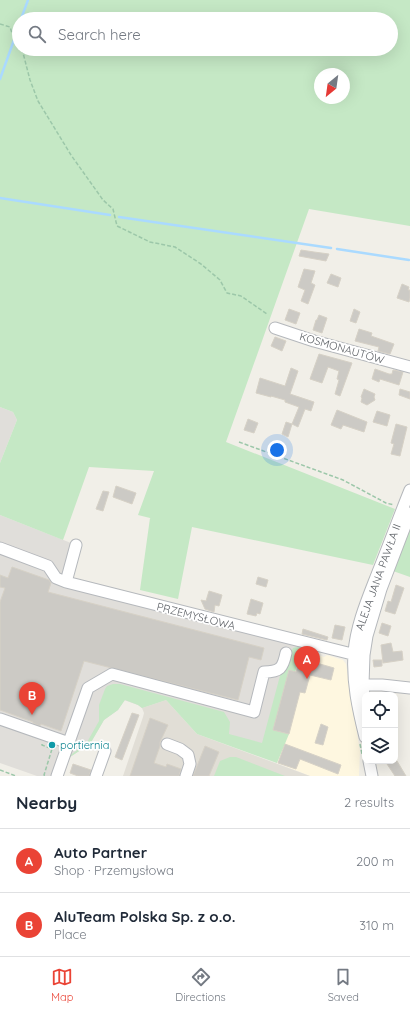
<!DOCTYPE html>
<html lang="en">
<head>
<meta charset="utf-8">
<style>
	body { margin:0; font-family:Quicksand,sans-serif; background:#f6f6f7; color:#1f2937 }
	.controls { position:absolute; right:12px; bottom:12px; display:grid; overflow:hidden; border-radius:8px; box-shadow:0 4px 16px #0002 }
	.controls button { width:36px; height:36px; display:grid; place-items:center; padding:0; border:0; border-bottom:1px solid #e0e1e3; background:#fff; color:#1f2937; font:20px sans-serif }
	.compass { position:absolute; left:314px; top:68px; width:36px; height:36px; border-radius:50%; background:#fff; box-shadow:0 4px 16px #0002; rotate:209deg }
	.you { position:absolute; left:277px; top:450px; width:14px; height:14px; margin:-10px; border:3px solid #fff; border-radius:50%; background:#1a73e8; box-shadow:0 0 0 6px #1a73e833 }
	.badge { display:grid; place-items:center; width:26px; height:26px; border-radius:50%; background:#ea4335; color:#fff; font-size:13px; font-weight:700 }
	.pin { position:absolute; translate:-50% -33px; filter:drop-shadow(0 1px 2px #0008) }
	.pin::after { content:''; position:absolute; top:21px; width:14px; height:12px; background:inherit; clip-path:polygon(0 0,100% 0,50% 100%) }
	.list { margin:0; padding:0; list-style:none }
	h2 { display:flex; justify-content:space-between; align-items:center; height:52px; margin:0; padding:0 16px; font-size:17px }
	h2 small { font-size:13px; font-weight:400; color:#747a83 }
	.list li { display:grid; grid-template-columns:26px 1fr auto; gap:12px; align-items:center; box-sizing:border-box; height:64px; padding:0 16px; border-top:1px solid #e0e1e3 }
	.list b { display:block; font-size:15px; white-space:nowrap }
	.list p { margin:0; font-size:13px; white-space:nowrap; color:#747a83 }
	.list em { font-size:13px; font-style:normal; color:#747a83 }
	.icon { flex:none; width:22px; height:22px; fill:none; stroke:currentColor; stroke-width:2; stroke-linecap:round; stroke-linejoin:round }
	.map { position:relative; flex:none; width:410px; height:776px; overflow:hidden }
	.search { position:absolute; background:#fff; box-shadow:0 4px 16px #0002; left:12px; right:12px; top:12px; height:44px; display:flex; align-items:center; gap:10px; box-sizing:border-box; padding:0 14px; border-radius:22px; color:#747a83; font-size:15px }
	.sheet { height:180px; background:#fff }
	nav { display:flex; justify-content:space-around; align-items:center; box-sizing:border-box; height:56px; border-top:1px solid #e0e1e3; background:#fff; font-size:11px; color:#747a83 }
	nav a { display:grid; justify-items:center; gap:2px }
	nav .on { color:#ea4335 }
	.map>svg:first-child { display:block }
	.commercial { fill:#fef7e0 }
	.industrial { fill:#e0deda }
	.education { fill:#e1ded6 }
	.green { fill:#c5e8c5; fill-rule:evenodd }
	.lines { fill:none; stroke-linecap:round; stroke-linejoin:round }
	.stream { stroke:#aadaff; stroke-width:2.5 }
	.building { fill:#cccac5; stroke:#d6d1c6 }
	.minor-casing { stroke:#b5b8bc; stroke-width:13 }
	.path { stroke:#9cc7a9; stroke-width:1.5; stroke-dasharray:4 2; stroke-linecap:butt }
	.minor { stroke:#fff; stroke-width:11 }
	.culture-dot { fill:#0f9aa8; stroke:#fff; stroke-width:1.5 }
	.labels { text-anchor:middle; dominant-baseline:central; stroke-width:3.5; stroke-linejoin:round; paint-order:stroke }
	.street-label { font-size:11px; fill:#5f6368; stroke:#fff }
	.culture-label { font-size:11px; fill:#0d838f; stroke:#fff; text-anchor:start }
</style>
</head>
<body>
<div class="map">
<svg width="410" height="776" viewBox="0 0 410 776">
	<rect width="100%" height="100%" fill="#f1efe8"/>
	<!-- commercial -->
	<path class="commercial" d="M303,648L318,652L319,655L324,657L327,655L343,660L346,664L360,751L359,776H310L277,763L288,734L273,730L289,670L296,669Z"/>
	<!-- industrial -->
	<path class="industrial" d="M0,407L13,412L17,420L0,463Z
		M0,515L71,543L61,585L303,648L295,672L289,670L273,730L277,763L166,700L142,708L138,705L124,700L118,710L104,720L90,744L70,757L63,776H37L0,763Z"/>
	<!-- education -->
	<path class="education" d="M166,700L197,734L310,776H123L143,717L144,713L142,708Z"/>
	<!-- green -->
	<path class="green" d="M0,0H410V226L309,209L226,442L395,509L373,565L192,527L178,599L140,590L150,518L154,519L138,515L154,471L89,467L63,540L0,515V463L17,420L13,412L0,407ZM19,19H391V49H19ZM320,74H344V98H320Z
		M410,528V577L393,571Z
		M297,647L303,648L300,661H298L295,672L289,670L273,730L289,734L277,763L197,734L166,700L142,708L138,705L125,700L118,710L104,720L90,744L70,757L63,776L69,756L86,744L99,721V705L105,689L107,686L113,684H120L224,712L230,722L229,734L262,743L281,672L293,648Z
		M230,757H236L285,776H214L220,761Z"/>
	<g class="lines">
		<!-- stream -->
		<path class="stream" d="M21,19L28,0
			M17,31L19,25
			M0,79L14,40
			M0,198L110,215
			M119,217L331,248
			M337,249L409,260"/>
	</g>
	<!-- building -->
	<path class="building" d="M301,250L314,252L329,254L326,261L299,256Z
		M304,269L315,271L311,283L315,285L308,304L301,301L305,290L298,287Z
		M331,274L341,278L338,287L327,283Z
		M402,284L409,287L408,290H410V298L409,302L397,298Z
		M289,309L300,313L296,324L285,320Z
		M354,309L360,312L356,323L350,321Z
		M319,315L327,318L322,333L313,330L316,320H317Z
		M359,329L372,333L371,336L394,344L390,354L378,351L379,347L355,341Z
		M275,337L286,341L282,351L271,346Z
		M319,354L352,363L340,396L335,394L339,380L337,379L339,371L328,367L322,383L310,379Z
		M291,368L298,371L290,394L314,402L311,411L305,409L298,427L292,424L299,407L285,402V400L271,396V397L256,393L260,378L285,386Z
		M375,369L389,374H392L393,370L403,372L399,385L380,379L379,382L372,379Z
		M364,389L375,394L374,397L375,400L367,405L361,402L362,398L361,397Z
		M400,389L410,392V399L399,395Z
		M337,410L367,422L364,432L343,425L341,429L331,425Z
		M377,411L390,415L387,426L373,422Z
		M248,419L258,423L254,433L244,430Z
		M286,422L292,424L288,437L282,434Z
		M396,424L407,427L400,456L391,454L394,444L391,443Z
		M116,486L136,493L132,504L113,497Z
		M103,491L109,492L103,511L96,509Z
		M12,567L49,580L51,583L48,592L264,648L261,660L249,657L238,700L84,661L61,731L41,724L40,726L33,723V722L0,710V602L5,588L0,587V575L8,578Z
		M258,577L268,580L266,587L256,584Z
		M396,585L404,588L395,614L385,611L388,601L391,602Z
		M209,591L222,595L219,606L215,605L214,612L205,609L201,600L206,601Z
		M251,599L263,603L260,614L257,613L256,616L247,614Z
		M382,623L391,626L388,636L379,633Z
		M335,625L345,627L342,640L332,638Z
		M303,629L328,637L327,640L302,634Z
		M391,643L393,652L402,651L403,660L383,663L381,645Z
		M301,658L314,661L313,662L334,668L331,680L310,675L305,693L300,692L289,734L273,730L289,670L296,672L299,661L300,662Z
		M373,660H382V666L374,667Z
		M132,713L139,715L122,760L115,757Z
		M150,718L168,725L160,742V746L154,763L166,767L167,764L181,769L179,776H130Z
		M321,724L328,727L323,745L315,743Z
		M285,744L341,765L338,774L300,759L296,769L278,763Z
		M205,746L219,752L209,776H193Z
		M385,761H397L406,776H395Z
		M73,764L91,770L89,776H78L70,773Z"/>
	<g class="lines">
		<!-- minor casing -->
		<g class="minor-casing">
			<path id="minor" d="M275,328L314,341L410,367
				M76,545L66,582L348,653L364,655
				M0,548L48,566L56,578L66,582
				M357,685H382L410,688
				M365,708L363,684L364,655L367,636L381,589L410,513
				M0,719L69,743
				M365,737C358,709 352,682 354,653C356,625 368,598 378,572C389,545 399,517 410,490
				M167,744L180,749L188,755L190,764L186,776
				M369,761L372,776
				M57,776L88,688L112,674L254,712L264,672C280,672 283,668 286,653
				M96,776L105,751"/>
		</g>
		<!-- path -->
		<path class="path" d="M0,24L10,27L12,33L19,37
			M22,49L30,80L38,101L71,155L103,200L113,209L117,226L150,242L175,247L201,264L220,280L227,293L241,296L267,314
			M239,442L343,480L386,503L394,505
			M42,744V745L52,749L44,775L46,776
			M360,744L362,754
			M0,770L16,776"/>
		<!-- minor -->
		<use href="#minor" class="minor"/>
	</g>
	<!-- markers -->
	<circle class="culture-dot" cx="52" cy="745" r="4"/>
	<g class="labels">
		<!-- street labels -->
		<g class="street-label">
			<text transform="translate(342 348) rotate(16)">KOSMONAUTÓW</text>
			<text transform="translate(378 577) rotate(-70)">ALEJA JANA PAWŁA II</text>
			<text transform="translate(196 616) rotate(14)">PRZEMYSŁOWA</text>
		</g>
		<!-- culture labels -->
		<g class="culture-label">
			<text x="60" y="745">portiernia</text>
		</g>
	</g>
</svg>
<div class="controls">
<button><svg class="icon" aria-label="locate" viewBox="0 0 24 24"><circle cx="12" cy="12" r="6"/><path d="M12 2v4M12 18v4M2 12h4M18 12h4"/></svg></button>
<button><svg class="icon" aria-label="layers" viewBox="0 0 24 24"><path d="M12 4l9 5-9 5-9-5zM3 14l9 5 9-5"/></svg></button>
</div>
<svg class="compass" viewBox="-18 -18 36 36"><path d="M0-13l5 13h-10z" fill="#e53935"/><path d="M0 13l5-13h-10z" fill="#747a83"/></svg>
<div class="you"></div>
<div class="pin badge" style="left:307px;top:679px">A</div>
<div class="pin badge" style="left:32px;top:715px">B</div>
<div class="search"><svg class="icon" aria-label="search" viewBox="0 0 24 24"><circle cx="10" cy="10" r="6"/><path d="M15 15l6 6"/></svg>Search here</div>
</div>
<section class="sheet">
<h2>Nearby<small>2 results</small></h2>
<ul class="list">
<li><span class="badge">A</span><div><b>Auto Partner</b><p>Shop · Przemysłowa</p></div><em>200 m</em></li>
<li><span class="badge">B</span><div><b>AluTeam Polska Sp. z o.o.</b><p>Place</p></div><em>310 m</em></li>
</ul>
</section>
<nav>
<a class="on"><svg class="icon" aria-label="map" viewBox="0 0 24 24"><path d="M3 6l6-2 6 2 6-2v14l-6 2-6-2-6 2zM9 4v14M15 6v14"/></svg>Map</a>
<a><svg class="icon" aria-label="directions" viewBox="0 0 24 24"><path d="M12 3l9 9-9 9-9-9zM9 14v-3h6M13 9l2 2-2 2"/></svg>Directions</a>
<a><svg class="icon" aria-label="saved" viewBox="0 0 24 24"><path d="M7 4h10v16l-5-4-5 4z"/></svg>Saved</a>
</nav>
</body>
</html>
